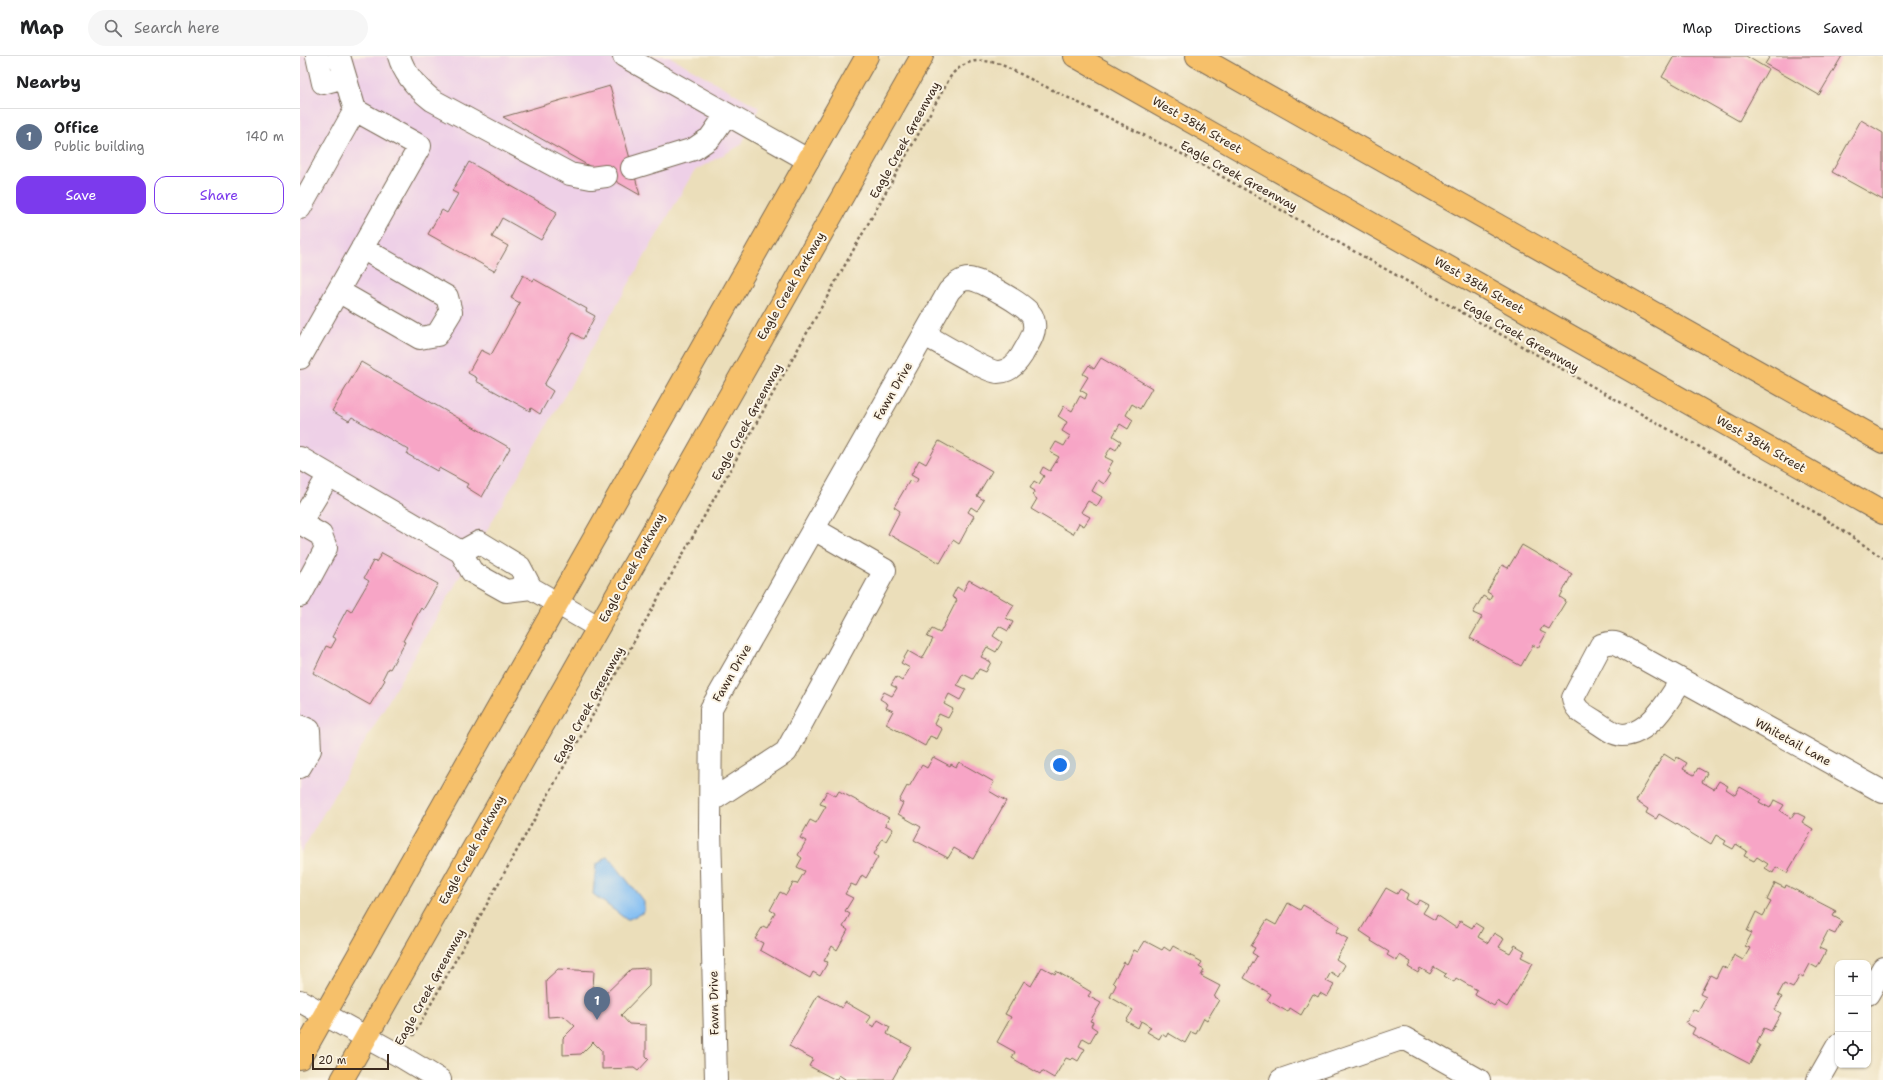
<!DOCTYPE html>
<html lang="en">
<head>
<meta charset="utf-8">
<style>
	body { margin:0; font-family:"Shantell Sans",sans-serif; background:#f6f6f6; color:#202124 }
	.controls { position:absolute; right:12px; bottom:12px; display:grid; overflow:hidden; border-radius:8px; box-shadow:0 1px 3px #0004 }
	.controls button { width:36px; height:36px; display:grid; place-items:center; padding:0; border:0; border-bottom:1px solid #e0e0e0; background:#fff; color:#202124; font:20px sans-serif }
	.scale { position:absolute; left:12px; bottom:10px; width:77px; box-sizing:border-box; padding-left:4px; border:2px solid #3b2a1e; border-top:0; font-size:11px; line-height:14px; white-space:nowrap; color:#3b2a1e; -webkit-text-stroke:3px #fcf5e5; paint-order:stroke }
	.you { position:absolute; left:760px; top:709px; width:14px; height:14px; margin:-10px; border:3px solid #fff; border-radius:50%; background:#1a73e8; box-shadow:0 0 0 6px #1a73e833 }
	.badge { display:grid; place-items:center; width:26px; height:26px; border-radius:50%; background:#7c3aed; color:#fff; font-size:13px; font-weight:700 }
	.pin { position:absolute; translate:-50% -33px; filter:drop-shadow(0 1px 2px #0008) }
	.pin::after { content:''; position:absolute; top:21px; width:14px; height:12px; background:inherit; clip-path:polygon(0 0,100% 0,50% 100%) }
	.list { margin:0; padding:0; list-style:none }
	h2 { display:flex; justify-content:space-between; align-items:center; height:52px; margin:0; padding:0 16px; font-size:17px }
	h2 small { font-size:13px; font-weight:400; color:#757577 }
	.list li { display:grid; grid-template-columns:26px 1fr auto; gap:12px; align-items:center; box-sizing:border-box; height:56px; padding:0 16px; border-top:1px solid #e0e0e0 }
	.list b { display:block; font-size:15px; white-space:nowrap }
	.list p { margin:0; font-size:13px; white-space:nowrap; color:#757577 }
	.list em { font-size:13px; font-style:normal; color:#757577 }
	.actions { display:flex; gap:8px; padding:12px 16px }
	.actions a { flex:1; padding:9px 0; border:1px solid #7c3aed; border-radius:12px; text-align:center; font-size:14px; color:#7c3aed }
	.actions .main { background:#7c3aed; color:#fff }
	.icon { flex:none; width:22px; height:22px; fill:none; stroke:currentColor; stroke-width:2; stroke-linecap:round; stroke-linejoin:round }
	.map { position:relative; flex:none; width:1583px; height:1024px; overflow:hidden }
	header { display:flex; align-items:center; gap:24px; box-sizing:border-box; height:56px; padding:0 20px; background:#fff; border-bottom:1px solid #e0e0e0 }
	header strong { font-size:19px }
	nav { display:flex; gap:22px; margin-inline-start:auto; font-size:14px }
	.search { width:280px; height:36px; background:#f6f6f6; display:flex; align-items:center; gap:10px; box-sizing:border-box; padding:0 14px; border-radius:22px; color:#757577; font-size:15px }
	main { display:flex }
	aside { flex:1; background:#fff }
	.map>svg:first-child { display:block }
	.built { fill:#eed0e7 }
	.water { fill:#81bdf3; stroke:#5e7488 }
	.building { fill:#f7a5c6 }
	.lines { fill:none; stroke-linecap:round; stroke-linejoin:round }
	.minor-casing { stroke:#796955; stroke-width:24 }
	.major-casing { stroke:#796955; stroke-width:24 }
	.path { stroke:#796955; stroke-width:2.5; stroke-dasharray:3 3; stroke-linecap:butt }
	.minor { stroke:#fff; stroke-width:22 }
	.major { stroke:#f6c06b; stroke-width:22 }
	.labels { text-anchor:middle; dominant-baseline:central; stroke-width:4; stroke-linejoin:round; paint-order:stroke }
	.street-label { font-size:12px; fill:#3b2a1e; stroke:#fcf5e5 }
</style>
</head>
<body>
<header>
<strong>Map</strong>
<div class="search"><svg class="icon" aria-label="search" viewBox="0 0 24 24"><circle cx="10" cy="10" r="6"/><path d="M15 15l6 6"/></svg>Search here</div>
<nav><a>Map</a><a>Directions</a><a>Saved</a></nav>
</header>
<main>
<aside>
<h2>Nearby<small></small></h2>
<ul class="list">
<li><span class="badge" style="background:#5c6f8a">1</span><div><b>Office</b><p>Public building</p></div><em>140 m</em></li>
</ul>
<div class="actions"><a class="main">Save</a><a>Share</a></div>
</aside>
<div class="map">
<svg width="1583" height="1024" viewBox="0 0 1583 1024">
	<rect width="100%" height="100%" fill="#fcf5e5"/>
	<filter id="ink" filterUnits="userSpaceOnUse"><feTurbulence type="fractalNoise" baseFrequency=".025" numOctaves="2"/><feDisplacementMap in="SourceGraphic" scale="8" xChannelSelector="R" yChannelSelector="G"/><feConvolveMatrix kernelMatrix="1 2 1 2 8 2 1 2 1" color-interpolation-filters="sRGB"/></filter>
	<filter id="wash" filterUnits="userSpaceOnUse"><feTurbulence type="fractalNoise" baseFrequency=".012" numOctaves="4" result="noise"/><feDisplacementMap in="SourceGraphic" scale="16" xChannelSelector="R" yChannelSelector="G"/><feGaussianBlur stdDeviation="0.9" result="paint"/><feColorMatrix in="noise" values="0 0 0 0 0 0 0 0 0 0 0 0 0 0 0 0 0 1.4 0 .05"/><feComposite in="paint" operator="in"/></filter>
	<g filter="url(#wash)">
		<rect width="100%" height="100%" fill="#ebdeba"/>
		<!-- built -->
		<path class="built" d="M0,0H369L460,52L441,89L394,115L0,798Z"/>
		<!-- water -->
		<path class="water" d="M308,800L344,846V856L327,864L293,838L296,809Z"/>
		<g id="blocks">
			<!-- building -->
			<path class="building" d="M1374,0H1446L1468,13L1439,65L1362,21Z
				M1470,0H1542L1519,39L1465,8Z
				M310,30L340,139L203,61Z
				M1561,64L1583,77V144L1532,116Z
				M169,106L257,156L241,184L202,162L192,181L208,190L194,215L128,178L142,154L147,157L158,138L152,135Z
				M223,219L233,225L234,223L287,253L286,255L295,260L283,283L273,277L244,329L253,335L240,358L231,352L230,355L176,325L177,322L168,317L181,294L191,299L220,247L211,242Z
				M801,302L852,332L840,353L832,348L826,359L833,364L828,373L820,368L813,380L821,385L816,394L811,391L805,401L813,405L807,415L811,417L804,428L798,424L792,435L802,441L797,450L788,445L781,456L790,461L784,470L779,467L773,478L731,453L737,443L732,439L735,435L730,432L734,425L739,428L744,420L740,417L743,411L750,415L759,401L750,396L756,386L764,390L770,380L762,375L767,366L758,360L759,359L764,350L772,355L780,340L785,343L787,338L780,334L788,321L783,318L789,309L794,313Z
				M61,306L210,392L182,441L166,431L168,428L139,412L137,415L107,398L109,394L52,361L49,365L32,355Z
				M639,385L692,415L677,440L684,444L677,455L671,451L668,456L674,460L659,488L653,484L640,507L588,478L600,455L594,451L610,424L616,427L618,423L611,419L619,404L626,408Z
				M1222,489L1272,518L1260,541L1266,545L1249,573L1243,570L1240,575L1246,578L1238,592L1233,589L1221,610L1170,582L1182,561L1173,557L1183,540L1190,544L1192,539L1187,536L1202,509L1208,512Z
				M82,497L138,528L123,554L121,552L103,585L105,586L90,613L88,612L83,622L85,624L70,649L13,617L26,590L31,592L36,583L32,581L47,553L51,556L69,525L64,522L73,505L76,506Z
				M669,524L714,549L706,562L713,566L708,575L699,570L693,580L702,586L696,596L687,591L681,601L691,606L686,616L679,613L673,623L663,618L657,629L666,633L660,644L649,638L644,648L653,653L648,662L639,658L634,668L642,673L637,683L630,680L625,690L586,668L593,655L586,652L588,648L580,643L584,636L592,640L597,632L591,629L596,621L602,625L610,612L601,607L608,595L622,603L633,583L627,581L632,573L640,577L657,544L652,541L657,531L663,535Z
				M1364,698L1375,705L1377,701L1387,707L1383,713L1394,719L1398,712L1407,717L1402,726L1414,733L1419,725L1428,730L1426,733L1435,739L1440,731L1461,743L1459,746L1470,752L1474,744L1484,749L1480,755L1491,762L1495,756L1505,761L1502,766L1513,773L1487,817L1476,811L1473,817L1465,812L1468,808L1457,801L1454,805L1444,800L1447,795L1436,788L1433,793L1424,788L1426,785L1416,779L1411,788L1400,781L1399,782L1359,758L1356,763L1346,757L1348,753L1336,745Z
				M633,701L650,710L651,708L656,711L659,706L694,726L689,735L706,745L673,803L654,792L648,802L614,784L621,771L598,758L603,747L599,745L607,730L609,731L622,709L627,712Z
				M527,735L536,740L539,735L589,762L585,769L593,773L586,785L582,783L574,798L578,801L566,822L562,819L556,830L551,828L545,838L553,842L545,855L550,858L543,871L548,874L537,894L532,890L524,905L528,906L520,920L513,916L510,922L460,894L463,887L455,883L463,870L467,872L475,857L470,854L480,836L486,839L493,827L497,828L505,815L497,811L502,802L498,799L506,785L500,782L510,764L516,767L526,750L520,748Z
				M1475,827L1485,832L1486,829L1536,855L1533,860L1542,865L1535,878L1528,875L1519,892L1526,895L1517,912L1510,908L1503,921L1500,919L1493,932L1484,928L1478,939L1482,941L1475,954L1481,957L1471,975L1464,972L1457,987L1460,989L1450,1008L1392,978L1395,972L1386,967L1393,953L1398,956L1406,941L1400,938L1410,919L1416,922L1422,910L1427,913L1434,899L1443,904L1450,892L1445,890L1452,877L1447,875L1456,856L1463,860L1471,846L1467,844Z
				M1086,832L1097,838L1100,833L1108,838L1106,843L1116,849L1119,844L1128,849L1123,857L1135,864L1137,859L1156,872L1160,865L1172,872L1175,867L1183,872L1178,881L1188,887L1194,877L1204,883L1199,891L1210,897L1215,889L1225,895L1221,901L1233,907L1207,951L1197,945L1194,950L1175,939L1177,934L1156,922L1154,926L1144,920L1146,918L1134,911L1130,918L1120,912L1118,917L1108,911L1111,906L1100,899L1097,905L1087,899L1089,896L1071,885L1072,883L1060,875Z
				M988,847L1000,854L1003,849L1040,870L1036,876L1048,883L1036,903L1045,909L1038,921L1031,916L1026,925L1034,929L1027,941L1020,937L1018,941L1013,938L1001,959L990,952L988,956L967,944L971,938L944,922L957,900L952,897L955,892L951,890L967,864L976,869Z
				M845,885L862,894L864,891L870,895L873,890L902,906L899,911L904,914L901,920L920,930L914,941L919,944L907,964L904,962L896,978L891,976L885,987L868,977L866,981L862,978L859,983L847,976L851,971L841,965L838,972L826,965L833,954L810,941L816,929L813,926L824,906L827,908L834,894L838,896Z
				M742,911L755,918L756,915L791,936L788,940L801,947L790,965L793,966L791,970L797,974L790,986L783,982L779,990L785,993L778,1005L773,1002L771,1004L766,1002L754,1022L742,1015L740,1018L712,1002L715,996L697,986L711,961L705,958L724,925L731,930Z
				M349,912V930L321,959L329,968L346,969V1000L349,1003L338,1015L334,1012L302,1013V995L293,986L281,998L263,999V982L275,970L264,960L248,961L246,924L258,913L294,915L293,932L302,941L331,913Z
				M518,939L542,952L545,946L571,961L567,967L574,971L578,964L590,971L587,978L611,991L592,1024H544L545,1023L539,1019L536,1024L509,1010L513,1003L489,990Z"/>
		</g>
	</g>
	<g filter="url(#ink)">
		<use href="#blocks" fill-opacity="0" stroke="#796955" stroke-width="1"/>
		<g class="lines">
			<!-- minor casing -->
			<g class="minor-casing">
				<path id="minor" d="M17,0L23,27L45,21
					M99,0C104,18 117,32 132,44L270,118L291,122L306,120
					M324,0L508,104
					M332,112L394,93L410,82L427,58
					M0,152L55,54L39,0
					M38,235L120,282L137,279L151,256L147,241L62,192
					M0,302L120,90L55,54
					M0,402L161,496
					M0,467L21,479L26,492L0,540
					M0,467L29,419
					M231,532L206,535L172,516L161,496L179,486L220,511L231,532L298,571
					M1381,624C1369,644 1349,679 1322,679C1312,678 1303,670 1295,665C1284,658 1275,655 1273,642L1301,589C1312,585 1317,586 1326,593L1583,736
					M0,670L9,674L10,694L0,711
					M411,745L486,696L585,514L514,473
					M1568,938L1583,912
					M0,945L102,1001L140,1024
					M416,1024L410,772L411,653L649,235C655,229 660,223 669,223C681,224 726,249 732,260C733,262 734,266 734,268C736,278 726,291 722,299C717,307 709,316 698,316C687,316 638,286 625,279
					M981,1024L1104,982L1179,1024
					M1518,1024L1538,989"/>
			</g>
			<!-- major casing -->
			<g class="major-casing">
				<path id="major" d="M775,0L1583,457
					M897,0L1583,386
					M0,1002L567,0
					M42,1024L622,0"/>
			</g>
			<!-- path -->
			<path class="path" d="M113,980L652,18C669,2 679,3 700,8L884,99L1518,458L1583,502"/>
			<!-- minor -->
			<use href="#minor" class="minor"/>
			<!-- major -->
			<use href="#major" class="major"/>
		</g>
	</g>
	<g class="labels">
		<!-- street labels -->
		<g class="street-label">
			<text transform="translate(897 69) rotate(30)">West 38th Street</text>
			<text transform="translate(605 84) rotate(-61)">Eagle Creek Greenway</text>
			<text transform="translate(939 120) rotate(29)">Eagle Creek Greenway</text>
			<text transform="translate(1179 229) rotate(30)">West 38th Street</text>
			<text transform="translate(491 230) rotate(-60)">Eagle Creek Parkway</text>
			<text transform="translate(1221 280) rotate(30)">Eagle Creek Greenway</text>
			<text transform="translate(593 335) rotate(-60)">Fawn Drive</text>
			<text transform="translate(447 366) rotate(-61)">Eagle Creek Greenway</text>
			<text transform="translate(1461 388) rotate(30)">West 38th Street</text>
			<text transform="translate(332 512) rotate(-61)">Eagle Creek Parkway</text>
			<text transform="translate(432 617) rotate(-60)">Fawn Drive</text>
			<text transform="translate(289 649) rotate(-61)">Eagle Creek Greenway</text>
			<text transform="translate(1493 686) rotate(29)">Whitetail Lane</text>
			<text transform="translate(172 794) rotate(-61)">Eagle Creek Parkway</text>
			<text transform="translate(130 931) rotate(-61)">Eagle Creek Greenway</text>
			<text transform="translate(414 947) rotate(-91)">Fawn Drive</text>
		</g>
	</g>
</svg>
<div class="controls">
<button>+</button>
<button>−</button>
<button><svg class="icon" aria-label="locate" viewBox="0 0 24 24"><circle cx="12" cy="12" r="6"/><path d="M12 2v4M12 18v4M2 12h4M18 12h4"/></svg></button>
</div>
<div class="scale">20 m</div>
<div class="you"></div>
<div class="pin badge" style="left:297px;top:964px;background:#5c6f8a">1</div>
</div>
</main>
</body>
</html>
